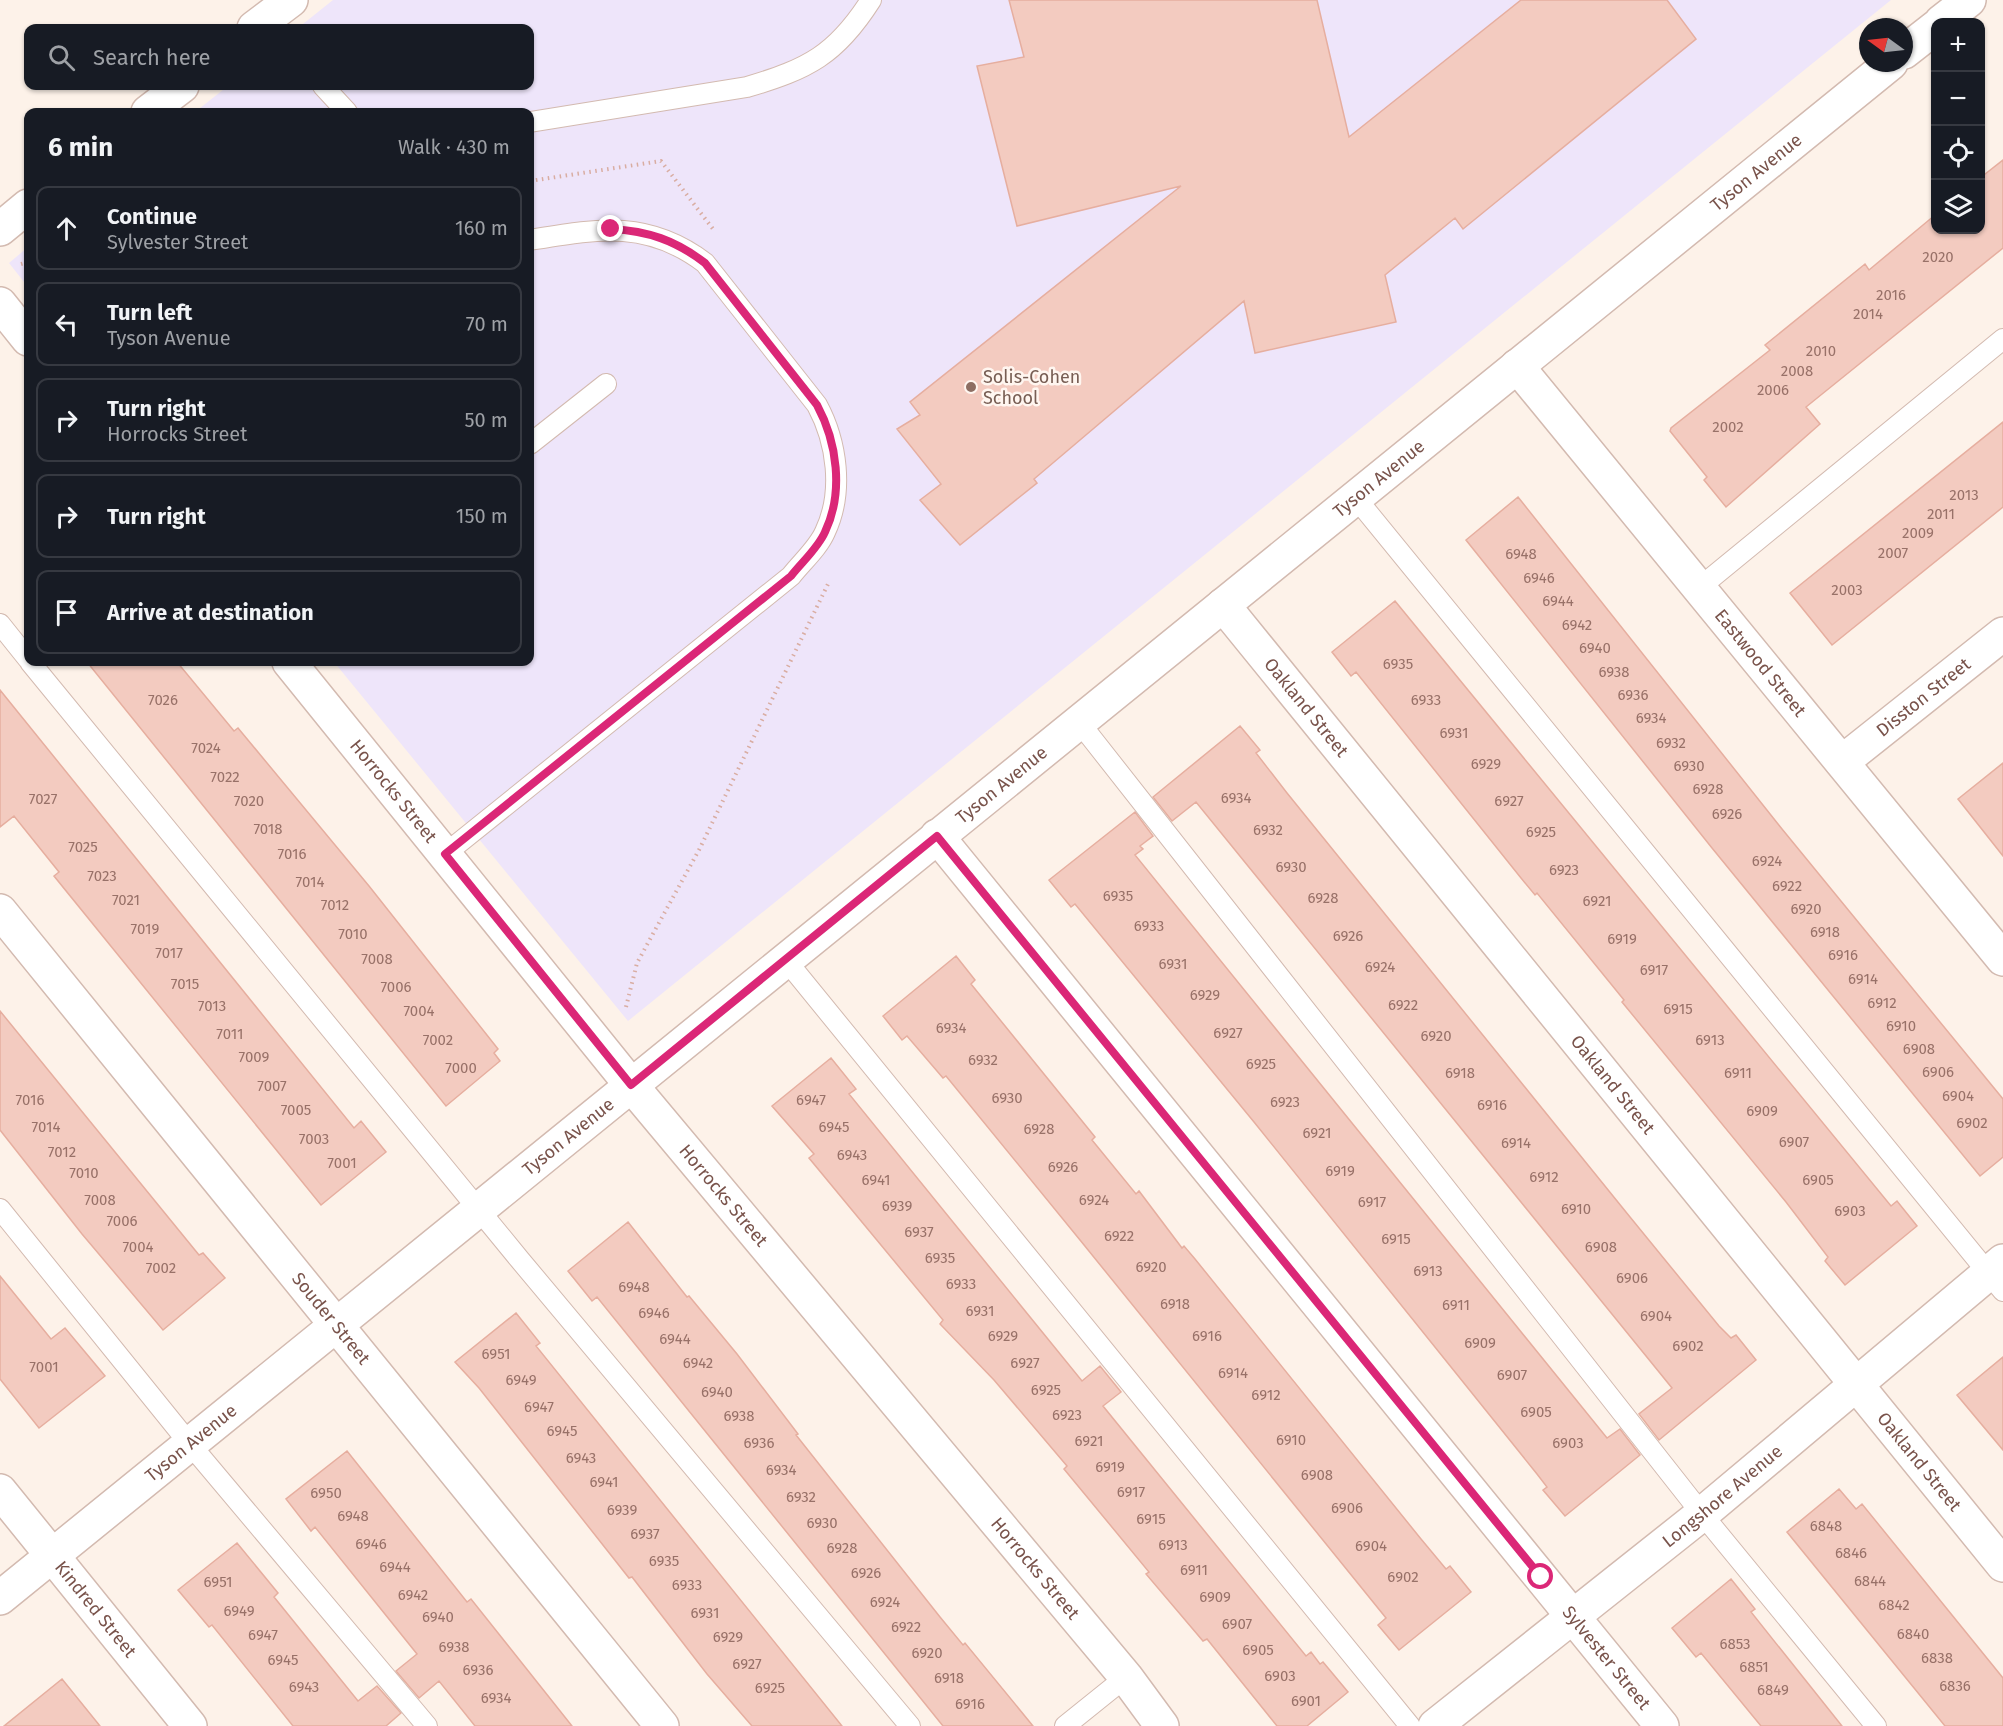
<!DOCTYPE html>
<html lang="en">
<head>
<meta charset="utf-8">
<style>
	body { margin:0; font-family:"Fira Sans",sans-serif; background:#242831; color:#f1f3f6 }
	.controls { position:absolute; right:18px; top:18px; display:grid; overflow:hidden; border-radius:12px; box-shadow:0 2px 4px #0004 }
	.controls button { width:54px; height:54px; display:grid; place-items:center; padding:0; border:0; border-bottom:2px solid #363941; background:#171b24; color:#f1f3f6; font:30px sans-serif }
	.compass { position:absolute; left:1859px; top:18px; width:54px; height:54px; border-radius:50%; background:#171b24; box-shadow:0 2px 4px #0004; rotate:285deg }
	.stop { position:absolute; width:18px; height:18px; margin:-14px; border:4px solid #db2777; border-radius:50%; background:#fff }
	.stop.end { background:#db2777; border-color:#fff; box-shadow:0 2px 6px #0008 }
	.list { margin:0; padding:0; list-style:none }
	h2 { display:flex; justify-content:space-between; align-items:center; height:78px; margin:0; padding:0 24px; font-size:26px }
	h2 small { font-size:20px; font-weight:400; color:#9ea1a6 }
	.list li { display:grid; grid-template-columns:39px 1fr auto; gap:18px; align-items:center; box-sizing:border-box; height:84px; margin:0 12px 12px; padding:0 12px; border:2px solid #363941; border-radius:12px }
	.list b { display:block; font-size:22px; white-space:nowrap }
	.list p { margin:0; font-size:20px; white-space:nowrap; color:#9ea1a6 }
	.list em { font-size:20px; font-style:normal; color:#9ea1a6 }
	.icon { flex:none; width:33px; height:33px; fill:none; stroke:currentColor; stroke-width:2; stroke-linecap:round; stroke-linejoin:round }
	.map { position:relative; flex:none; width:2003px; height:1726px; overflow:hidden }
	.search { position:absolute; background:#171b24; box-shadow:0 2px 4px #0004; left:24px; top:24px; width:510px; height:66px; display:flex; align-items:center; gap:15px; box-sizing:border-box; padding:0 21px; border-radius:12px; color:#9ea1a6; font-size:22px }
	.panel { position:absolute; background:#171b24; box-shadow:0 2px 4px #0004; left:24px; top:108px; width:510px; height:558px; border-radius:12px }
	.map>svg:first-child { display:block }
	.education { fill:#eee5fa }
	.building { fill:#f3cbc0; stroke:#e6ae9f; stroke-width:1.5 }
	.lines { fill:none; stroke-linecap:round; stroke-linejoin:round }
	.service-casing { stroke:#d3bab0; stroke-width:22 }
	.minor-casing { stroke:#d3bab0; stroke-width:36 }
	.tertiary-casing { stroke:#d3bab0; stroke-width:36 }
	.path { stroke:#d9ada2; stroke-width:4; stroke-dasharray:1.5 4.5; stroke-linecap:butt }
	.service { stroke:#fff; stroke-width:20 }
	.minor { stroke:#fff; stroke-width:33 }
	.tertiary { stroke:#fff; stroke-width:33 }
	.route { stroke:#db2777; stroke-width:8 }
	.education-dot { fill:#8d6e63; stroke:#fff6f0; stroke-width:2 }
	.labels { text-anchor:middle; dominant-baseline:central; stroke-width:5; stroke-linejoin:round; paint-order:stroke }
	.number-label { font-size:15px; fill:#987168 }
	.street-label { font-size:18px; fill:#79534b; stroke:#fff6f0 }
	.education-label { font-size:18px; fill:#785e54; stroke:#fff6f0; text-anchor:start }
</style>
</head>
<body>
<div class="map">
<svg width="2003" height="1726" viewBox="0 0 2003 1726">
	<rect width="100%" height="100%" fill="#fdf2e9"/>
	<!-- education -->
	<path class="education" d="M333,0H1891L628,1021L334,662H530V112H195L228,86H530V28H298Z
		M28,247V287L9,263Z"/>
	<!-- building -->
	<path class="building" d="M1009,0H1317L1349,137L1521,0H1667L1696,39L1463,229L1455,218L1385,275L1396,322L1255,353L1244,301L1034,479L1037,483L960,545L920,500L941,484L897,429L920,415L910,402L1181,186L1017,226L977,66L1024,57Z
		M2003,160V248L1806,407L1820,424L1726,507L1704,480L1707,477L1670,431L1671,428L1770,350L1765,345L1865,264L1869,270L1935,215V230H1980V178Z
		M2003,422V507L1832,645L1790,593Z
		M1518,497L1782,829L2003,1099V1157L1980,1176L1712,848L1466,540Z
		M1395,601L1891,1206L1897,1201L1917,1226L1845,1285L1825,1261L1828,1257L1786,1202L1622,1002L1624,1000L1537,893L1535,895L1521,878L1356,672L1351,676L1332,652Z
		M87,662H177L234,731L238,728L369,886L498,1049L494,1053L500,1061L446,1106Z
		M0,690L354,1128L361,1121L386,1152L321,1205L54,876L59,872L14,816L0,827Z
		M1240,726L1260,750L1256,753L1287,793L1630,1217L1719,1326L1731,1338L1736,1335L1756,1360L1659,1440L1639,1414L1672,1388L1196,802L1172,821L1153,797Z
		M2003,763V856L1958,799Z
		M1135,812L1153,836L1140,846L1143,849L1135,855L1607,1438L1620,1429L1640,1455L1565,1516L1543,1490L1547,1487L1537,1474L1254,1122L1075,904L1071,907L1049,880Z
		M956,956L975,980L971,984L1095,1137L1092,1140L1136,1194L1139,1191L1182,1248L1184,1246L1195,1259L1421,1539L1446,1569L1450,1566L1471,1592L1399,1650L1378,1625L1386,1618L1080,1240L946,1076L943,1078L907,1036L902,1040L883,1016Z
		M0,1011L199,1255L203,1253L225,1278L163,1330L82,1234L0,1130Z
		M831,1058L856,1089L849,1094L1082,1381L1100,1366L1121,1392L1103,1406L1306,1656L1311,1652L1320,1664L1323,1662L1348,1692L1307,1726H1277L1207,1639L1203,1641L1146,1574L1149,1572L1064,1469L1067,1466L994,1380L940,1324L943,1320L809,1158L814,1154L772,1106Z
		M628,1222L687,1297L689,1296L737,1354L798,1434L796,1435L940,1617L963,1645L965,1643L1033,1726H943L597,1297L592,1301L568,1271Z
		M0,1276L51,1339L65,1328L105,1376L39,1428L0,1379Z
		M516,1313L540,1343L536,1346L842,1726H752L707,1674L632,1577L629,1578L479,1388L455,1362Z
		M2003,1357V1450L1957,1395Z
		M347,1451L467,1602L471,1599L572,1726H475L439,1681L419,1698L396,1671L417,1654L315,1527L311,1531L286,1499Z
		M1839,1489L1856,1509L1862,1504L2003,1678V1726H1945L1787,1532Z
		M237,1543L278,1593L274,1597L358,1701L377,1686L401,1713L386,1726H293L212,1625L209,1627L178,1590Z
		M1731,1579L1755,1609L1751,1612L1842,1726H1761L1701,1653L1696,1657L1672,1628Z
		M62,1679L100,1726H4Z"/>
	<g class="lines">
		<!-- service casing -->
		<g class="service-casing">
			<path id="service" d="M323,86L347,112
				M530,122L747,87C808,69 836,55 871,0
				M530,444L606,384
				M1355,497L2003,1291
				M1699,588L2003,339
				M0,624L28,659
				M30,662L520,1260L910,1726
				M1079,722L1702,1514L1876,1726
				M445,854L791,576C802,562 818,548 825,532C844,492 837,442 817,405L705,263C647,219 597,229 530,240
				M785,959L1410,1726
				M0,1209L189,1443L427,1726
				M1065,1726L1126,1677"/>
		</g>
		<!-- minor casing -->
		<g class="minor-casing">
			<g id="minor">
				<path d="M254,28L291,0"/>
				<path d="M148,112L182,86"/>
				<path d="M0,229L28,206"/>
				<path d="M0,304L28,339"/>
				<path id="s1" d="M1517,366L2003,959"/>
				<path id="s2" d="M1223,605L2003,1565"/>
				<path id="s3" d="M289,662L631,1085L1126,1677L1162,1726"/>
				<path id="s4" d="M1842,762L2003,634"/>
				<path id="s5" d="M937,836L1662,1726"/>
				<path id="s6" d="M0,911L662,1726"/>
				<path id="s7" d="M0,1491L190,1726"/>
				<path id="s8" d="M1435,1726L1702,1514L2003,1261"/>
			</g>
		</g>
		<!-- tertiary casing -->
		<g class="tertiary-casing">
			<g id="tertiary">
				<path d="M1941,22L1969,0"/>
				<path d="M1904,52L1936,27"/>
				<path id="s9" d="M0,1598L1891,63"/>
			</g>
		</g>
		<!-- path -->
		<path class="path" d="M530,181L661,161L713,229
			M21,264L28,262
			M626,1007L637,963L700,848L828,584"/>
		<!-- service -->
		<use href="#service" class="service"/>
		<!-- minor -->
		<use href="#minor" class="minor"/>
		<!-- tertiary -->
		<use href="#tertiary" class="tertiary"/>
	</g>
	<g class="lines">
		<!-- route -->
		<path class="route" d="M611,229C648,231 675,240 705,263L817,405C837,442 844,492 825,532C818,548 802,562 791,576L445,854L631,1085L937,836L1541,1577"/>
	</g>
	<!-- markers -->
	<circle class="education-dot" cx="971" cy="387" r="6"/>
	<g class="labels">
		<!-- number labels -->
		<g class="number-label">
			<text x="1938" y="257">2020</text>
			<text x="1891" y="295">2016</text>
			<text x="1868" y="314">2014</text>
			<text x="1821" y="351">2010</text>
			<text x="1797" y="371">2008</text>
			<text x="1773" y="390">2006</text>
			<text x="1728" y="427">2002</text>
			<text x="1964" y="495">2013</text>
			<text x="1941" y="514">2011</text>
			<text x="1918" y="533">2009</text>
			<text x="1893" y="553">2007</text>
			<text x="1521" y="554">6948</text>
			<text x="1539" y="578">6946</text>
			<text x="1847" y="590">2003</text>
			<text x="1558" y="601">6944</text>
			<text x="1577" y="625">6942</text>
			<text x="1595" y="648">6940</text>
			<text x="1398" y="664">6935</text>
			<text x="1614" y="672">6938</text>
			<text x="1633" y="695">6936</text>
			<text x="163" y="700">7026</text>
			<text x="1426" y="700">6933</text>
			<text x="1651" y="718">6934</text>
			<text x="1454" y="733">6931</text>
			<text x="1671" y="743">6932</text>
			<text x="206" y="748">7024</text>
			<text x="1486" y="764">6929</text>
			<text x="1689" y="766">6930</text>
			<text x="225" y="777">7022</text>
			<text x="1708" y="789">6928</text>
			<text x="1236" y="798">6934</text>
			<text x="43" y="799">7027</text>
			<text x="249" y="801">7020</text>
			<text x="1509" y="801">6927</text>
			<text x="1727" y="814">6926</text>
			<text x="268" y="829">7018</text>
			<text x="1268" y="830">6932</text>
			<text x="1541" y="832">6925</text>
			<text x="83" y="847">7025</text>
			<text x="292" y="854">7016</text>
			<text x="1767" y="861">6924</text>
			<text x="1291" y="867">6930</text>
			<text x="1564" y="870">6923</text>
			<text x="102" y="876">7023</text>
			<text x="310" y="882">7014</text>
			<text x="1787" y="886">6922</text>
			<text x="1118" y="896">6935</text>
			<text x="1323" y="898">6928</text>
			<text x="126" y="900">7021</text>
			<text x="1597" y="901">6921</text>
			<text x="335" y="905">7012</text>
			<text x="1806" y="909">6920</text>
			<text x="1149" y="926">6933</text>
			<text x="145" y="929">7019</text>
			<text x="1825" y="932">6918</text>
			<text x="353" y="934">7010</text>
			<text x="1348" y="936">6926</text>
			<text x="1622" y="939">6919</text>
			<text x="169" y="953">7017</text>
			<text x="1843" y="955">6916</text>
			<text x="377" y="959">7008</text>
			<text x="1173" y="964">6931</text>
			<text x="1380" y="967">6924</text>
			<text x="1654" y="970">6917</text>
			<text x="1863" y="979">6914</text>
			<text x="185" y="984">7015</text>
			<text x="396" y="987">7006</text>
			<text x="1205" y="995">6929</text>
			<text x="1882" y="1003">6912</text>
			<text x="1403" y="1005">6922</text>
			<text x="212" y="1006">7013</text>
			<text x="1678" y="1009">6915</text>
			<text x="419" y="1011">7004</text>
			<text x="1901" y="1026">6910</text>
			<text x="951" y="1028">6934</text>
			<text x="1228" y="1033">6927</text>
			<text x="230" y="1034">7011</text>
			<text x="1436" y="1036">6920</text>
			<text x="438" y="1040">7002</text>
			<text x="1710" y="1040">6913</text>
			<text x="1919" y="1049">6908</text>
			<text x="254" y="1057">7009</text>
			<text x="983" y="1060">6932</text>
			<text x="1261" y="1064">6925</text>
			<text x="461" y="1068">7000</text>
			<text x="1938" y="1072">6906</text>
			<text x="1460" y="1073">6918</text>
			<text x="1738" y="1073">6911</text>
			<text x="272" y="1086">7007</text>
			<text x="1958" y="1096">6904</text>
			<text x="1007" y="1098">6930</text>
			<text x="30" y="1100">7016</text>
			<text x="811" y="1100">6947</text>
			<text x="1285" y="1102">6923</text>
			<text x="1492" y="1105">6916</text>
			<text x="296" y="1110">7005</text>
			<text x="1762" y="1111">6909</text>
			<text x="1972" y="1123">6902</text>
			<text x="46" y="1127">7014</text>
			<text x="834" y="1127">6945</text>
			<text x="1039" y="1129">6928</text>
			<text x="1317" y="1133">6921</text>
			<text x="314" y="1139">7003</text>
			<text x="1794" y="1142">6907</text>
			<text x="1516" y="1143">6914</text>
			<text x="62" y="1152">7012</text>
			<text x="852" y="1155">6943</text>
			<text x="342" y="1163">7001</text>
			<text x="1063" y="1167">6926</text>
			<text x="1340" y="1171">6919</text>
			<text x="84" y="1173">7010</text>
			<text x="1544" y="1177">6912</text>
			<text x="876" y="1180">6941</text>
			<text x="1818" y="1180">6905</text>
			<text x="100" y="1200">7008</text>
			<text x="1094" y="1200">6924</text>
			<text x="1372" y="1202">6917</text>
			<text x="897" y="1206">6939</text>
			<text x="1576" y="1209">6910</text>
			<text x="1850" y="1211">6903</text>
			<text x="122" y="1221">7006</text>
			<text x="919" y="1232">6937</text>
			<text x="1119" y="1236">6922</text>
			<text x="1396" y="1239">6915</text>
			<text x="138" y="1247">7004</text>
			<text x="1601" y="1247">6908</text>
			<text x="940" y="1258">6935</text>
			<text x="1151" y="1267">6920</text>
			<text x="161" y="1268">7002</text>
			<text x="1428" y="1271">6913</text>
			<text x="1632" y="1278">6906</text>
			<text x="961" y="1284">6933</text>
			<text x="634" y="1287">6948</text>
			<text x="1175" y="1304">6918</text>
			<text x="1456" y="1305">6911</text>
			<text x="980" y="1311">6931</text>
			<text x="654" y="1313">6946</text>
			<text x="1656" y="1316">6904</text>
			<text x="1003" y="1336">6929</text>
			<text x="1207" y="1336">6916</text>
			<text x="675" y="1339">6944</text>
			<text x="1480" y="1343">6909</text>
			<text x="1688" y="1346">6902</text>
			<text x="496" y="1354">6951</text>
			<text x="698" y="1363">6942</text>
			<text x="1025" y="1363">6927</text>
			<text x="44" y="1367">7001</text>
			<text x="1233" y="1373">6914</text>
			<text x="1512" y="1375">6907</text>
			<text x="521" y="1380">6949</text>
			<text x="1046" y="1390">6925</text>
			<text x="717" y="1392">6940</text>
			<text x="1266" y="1395">6912</text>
			<text x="539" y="1407">6947</text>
			<text x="1536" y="1412">6905</text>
			<text x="1067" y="1415">6923</text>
			<text x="739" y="1416">6938</text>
			<text x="562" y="1431">6945</text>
			<text x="1291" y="1440">6910</text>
			<text x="1089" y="1441">6921</text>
			<text x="759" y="1443">6936</text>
			<text x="1568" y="1443">6903</text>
			<text x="581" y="1458">6943</text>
			<text x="1110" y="1467">6919</text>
			<text x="781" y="1470">6934</text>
			<text x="1317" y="1475">6908</text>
			<text x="604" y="1482">6941</text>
			<text x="1131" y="1492">6917</text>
			<text x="326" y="1493">6950</text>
			<text x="801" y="1497">6932</text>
			<text x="1347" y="1508">6906</text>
			<text x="622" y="1510">6939</text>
			<text x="353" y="1516">6948</text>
			<text x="1151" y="1519">6915</text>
			<text x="822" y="1523">6930</text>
			<text x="1826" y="1526">6848</text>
			<text x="645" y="1534">6937</text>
			<text x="371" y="1544">6946</text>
			<text x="1173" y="1545">6913</text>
			<text x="1371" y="1546">6904</text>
			<text x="842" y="1548">6928</text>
			<text x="1851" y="1553">6846</text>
			<text x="664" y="1561">6935</text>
			<text x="395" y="1567">6944</text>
			<text x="1194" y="1570">6911</text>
			<text x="866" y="1573">6926</text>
			<text x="1403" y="1577">6902</text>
			<text x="1870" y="1581">6844</text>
			<text x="218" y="1582">6951</text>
			<text x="687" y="1585">6933</text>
			<text x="413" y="1595">6942</text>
			<text x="1215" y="1597">6909</text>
			<text x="885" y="1602">6924</text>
			<text x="1894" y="1605">6842</text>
			<text x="239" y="1611">6949</text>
			<text x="705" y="1613">6931</text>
			<text x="438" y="1617">6940</text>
			<text x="1237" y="1624">6907</text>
			<text x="906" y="1627">6922</text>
			<text x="1913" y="1634">6840</text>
			<text x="263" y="1635">6947</text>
			<text x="728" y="1637">6929</text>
			<text x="1735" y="1644">6853</text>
			<text x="454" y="1647">6938</text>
			<text x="1258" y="1650">6905</text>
			<text x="927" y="1653">6920</text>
			<text x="1937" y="1658">6838</text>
			<text x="283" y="1660">6945</text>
			<text x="747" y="1664">6927</text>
			<text x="1754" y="1667">6851</text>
			<text x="478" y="1670">6936</text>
			<text x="1280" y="1676">6903</text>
			<text x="949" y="1678">6918</text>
			<text x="1955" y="1686">6836</text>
			<text x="304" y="1687">6943</text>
			<text x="770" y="1688">6925</text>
			<text x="1773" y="1690">6849</text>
			<text x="496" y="1698">6934</text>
			<text x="1306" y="1701">6901</text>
			<text x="970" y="1704">6916</text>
		</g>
		<!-- street labels -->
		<g class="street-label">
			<text stroke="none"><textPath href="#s9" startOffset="2262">Tyson Avenue</textPath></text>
			<text stroke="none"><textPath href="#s9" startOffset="1776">Tyson Avenue</textPath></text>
			<text stroke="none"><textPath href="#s1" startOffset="384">Eastwood Street</textPath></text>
			<text stroke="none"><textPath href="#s4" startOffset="104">Disston Street</textPath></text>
			<text stroke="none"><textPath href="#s2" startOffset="132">Oakland Street</textPath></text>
			<text stroke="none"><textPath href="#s9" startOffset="1290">Tyson Avenue</textPath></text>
			<text stroke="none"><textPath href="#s3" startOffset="166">Horrocks Street</textPath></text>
			<text stroke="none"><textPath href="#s2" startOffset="618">Oakland Street</textPath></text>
			<text stroke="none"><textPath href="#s9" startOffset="732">Tyson Avenue</textPath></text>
			<text stroke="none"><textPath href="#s3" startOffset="688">Horrocks Street</textPath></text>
			<text stroke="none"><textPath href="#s6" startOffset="525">Souder Street</textPath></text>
			<text stroke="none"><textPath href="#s9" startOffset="246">Tyson Avenue</textPath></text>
			<text stroke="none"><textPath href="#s2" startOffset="1104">Oakland Street</textPath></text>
			<text stroke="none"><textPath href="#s8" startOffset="368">Longshore Avenue</textPath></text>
			<text stroke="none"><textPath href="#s3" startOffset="1174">Horrocks Street</textPath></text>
			<text stroke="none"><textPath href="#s7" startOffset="152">Kindred Street</textPath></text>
			<text stroke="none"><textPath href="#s5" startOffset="1060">Sylvester Street</textPath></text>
		</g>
		<!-- education labels -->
		<g class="education-label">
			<text x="983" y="377">Solis-Cohen<tspan x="983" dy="21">School</tspan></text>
		</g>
	</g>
</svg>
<div class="controls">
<button>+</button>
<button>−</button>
<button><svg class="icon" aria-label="locate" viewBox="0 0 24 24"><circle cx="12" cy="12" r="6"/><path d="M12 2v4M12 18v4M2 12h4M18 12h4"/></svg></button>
<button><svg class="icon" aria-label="layers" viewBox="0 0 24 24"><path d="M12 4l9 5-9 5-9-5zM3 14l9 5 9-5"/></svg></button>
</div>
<svg class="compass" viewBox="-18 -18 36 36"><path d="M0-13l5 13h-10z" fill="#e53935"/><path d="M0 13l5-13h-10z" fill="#9ea1a6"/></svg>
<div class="stop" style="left:1541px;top:1577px"></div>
<div class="stop end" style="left:611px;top:229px"></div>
<div class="search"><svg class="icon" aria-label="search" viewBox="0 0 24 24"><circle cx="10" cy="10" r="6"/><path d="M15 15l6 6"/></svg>Search here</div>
<section class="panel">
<h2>6 min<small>Walk · 430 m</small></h2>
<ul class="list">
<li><svg class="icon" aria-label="ahead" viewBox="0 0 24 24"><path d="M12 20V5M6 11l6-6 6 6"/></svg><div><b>Continue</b><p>Sylvester Street</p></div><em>160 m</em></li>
<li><svg class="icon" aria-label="left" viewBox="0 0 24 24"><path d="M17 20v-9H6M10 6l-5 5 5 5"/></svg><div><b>Turn left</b><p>Tyson Avenue</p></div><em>70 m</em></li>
<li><svg class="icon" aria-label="right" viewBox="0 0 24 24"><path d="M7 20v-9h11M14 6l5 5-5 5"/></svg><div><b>Turn right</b><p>Horrocks Street</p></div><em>50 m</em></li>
<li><svg class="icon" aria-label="right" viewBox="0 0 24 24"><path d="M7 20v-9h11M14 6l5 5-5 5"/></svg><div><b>Turn right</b></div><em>150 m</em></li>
<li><svg class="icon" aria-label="arrive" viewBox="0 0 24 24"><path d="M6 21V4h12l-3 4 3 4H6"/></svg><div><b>Arrive at destination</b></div></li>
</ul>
</section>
</div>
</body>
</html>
